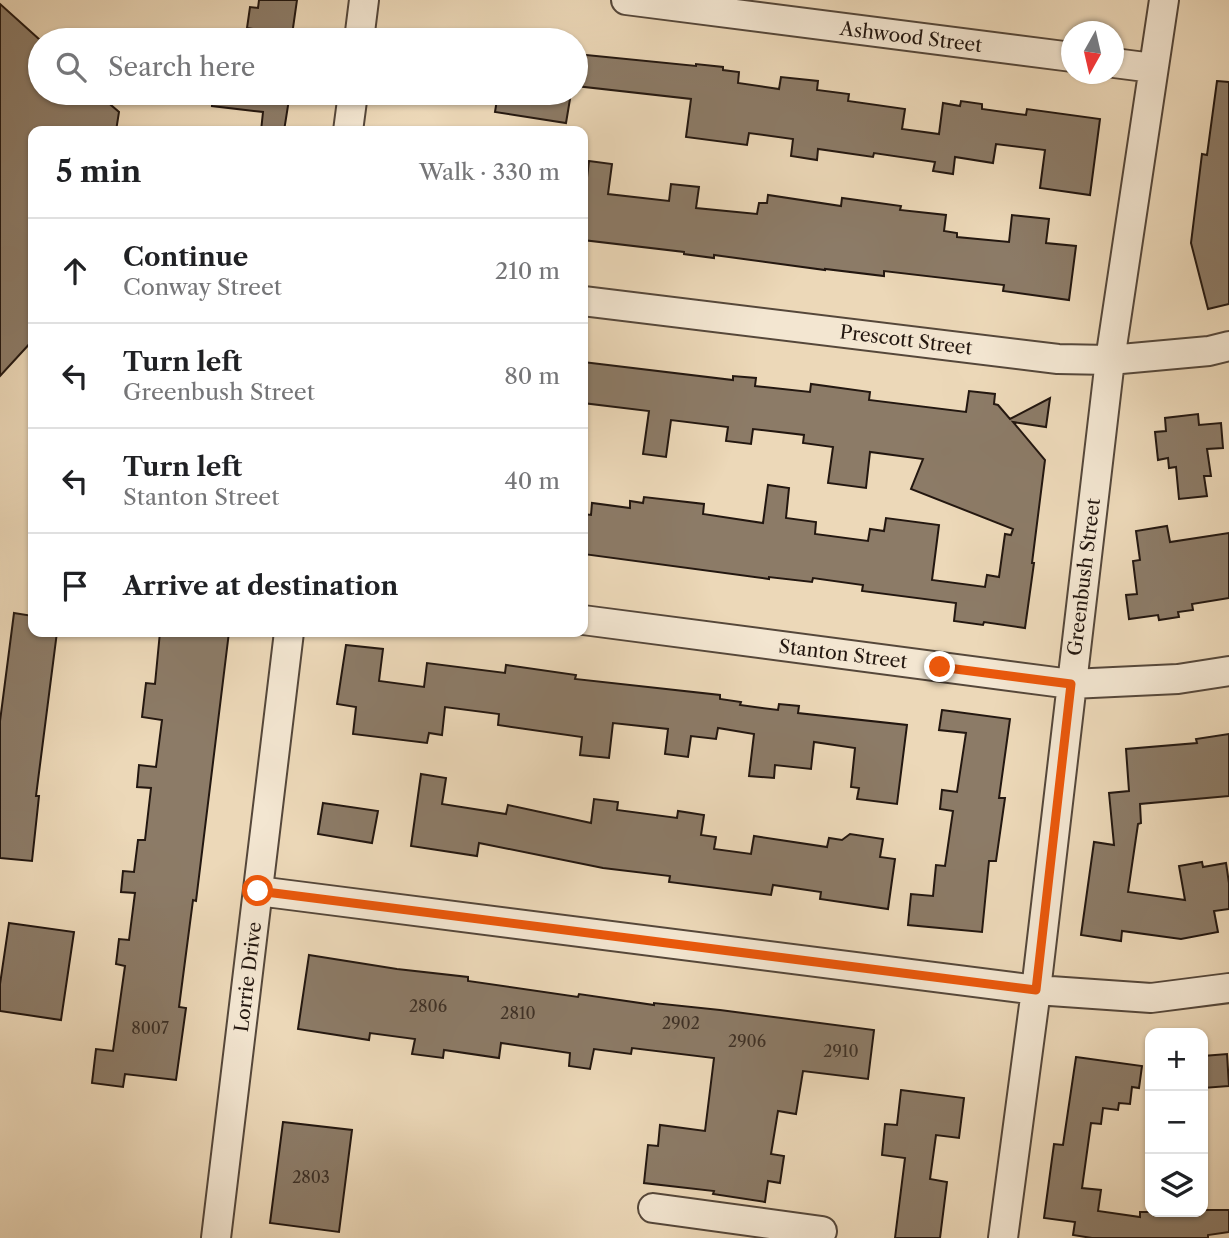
<!DOCTYPE html>
<html lang="en">
<head>
<meta charset="utf-8">
<style>
	body { margin:0; font-family:"Libre Caslon Text",serif; background:#f2f2f2; color:#202124 }
	.controls { position:absolute; right:21px; bottom:21px; display:grid; overflow:hidden; border-radius:14px; box-shadow:0 2px 5px #0004 }
	.controls button { width:63px; height:63px; display:grid; place-items:center; padding:0; border:0; border-bottom:2px solid #e0e0e0; background:#fff; color:#202124; font:35px sans-serif }
	.compass { position:absolute; left:1061px; top:21px; width:63px; height:63px; border-radius:50%; background:#fff; box-shadow:0 2px 5px #0004; rotate:188deg }
	.stop { position:absolute; width:21px; height:21px; margin:-16px; border:5px solid #ea580c; border-radius:50%; background:#fff }
	.stop.end { background:#ea580c; border-color:#fff; box-shadow:0 2px 7px #0008 }
	.list { margin:0; padding:0; list-style:none }
	h2 { display:flex; justify-content:space-between; align-items:center; height:91px; margin:0; padding:0 28px; font-size:30px }
	h2 small { font-size:23px; font-weight:400; color:#757577 }
	.list li { display:grid; grid-template-columns:46px 1fr auto; gap:21px; align-items:center; box-sizing:border-box; height:105px; padding:0 28px; border-top:2px solid #e0e0e0 }
	.list b { display:block; font-size:26px; white-space:nowrap }
	.list p { margin:0; font-size:23px; white-space:nowrap; color:#757577 }
	.list em { font-size:23px; font-style:normal; color:#757577 }
	.icon { flex:none; width:38px; height:38px; fill:none; stroke:currentColor; stroke-width:2; stroke-linecap:round; stroke-linejoin:round }
	.map { position:relative; flex:none; width:1229px; height:1238px; overflow:hidden }
	.search { position:absolute; background:#fff; box-shadow:0 2px 5px #0004; left:28px; top:28px; width:560px; height:77px; display:flex; align-items:center; gap:18px; box-sizing:border-box; padding:0 24px; border-radius:38px; color:#757577; font-size:26px }
	.panel { position:absolute; background:#fff; box-shadow:0 2px 5px #0004; left:28px; top:126px; width:560px; height:511px; border-radius:14px }
	.map>svg:first-child { display:block }
	.building { fill:#8c7b67; stroke:#231710; stroke-width:2 }
	.lines { fill:none; stroke-linecap:round; stroke-linejoin:round }
	.street-casing { stroke:#55473a; stroke-width:32 }
	.street { stroke:#f3e6d1; stroke-width:28 }
	.route { stroke:#ea580c; stroke-width:9 }
	.labels { text-anchor:middle; dominant-baseline:central; stroke-width:5; stroke-linejoin:round; paint-order:stroke }
	.number-label { font-size:16px; fill:#3d3026 }
	.street-label { font-size:19px; fill:#231710; stroke:#f3e6d1 }
</style>
</head>
<body>
<div class="map">
<svg width="1229" height="1238" viewBox="0 0 1229 1238">
	<rect width="100%" height="100%" fill="#ecd8b8"/>
	<filter id="stains"><feTurbulence type="fractalNoise" baseFrequency=".00286" numOctaves="4"/><feColorMatrix values="0 0 0 0 .2 0 0 0 0 .09 0 0 0 0 .02 0 0 0 .5 -.17"/></filter>
	<radialGradient id="worn" r=".72"><stop offset=".6" stop-color="#630" stop-opacity="0"/><stop offset="1" stop-color="#630" stop-opacity=".3"/></radialGradient>
	<!-- building -->
	<path class="building" d="M259,0H297L292,35L247,28L250,7L258,8Z
		M0,4L40,40V93H97L119,112L116,131H33V340L0,376Z
		M576,54L696,66V64L723,67V70L739,72L738,83L779,89L781,77L818,81L817,90L849,94L848,101L905,109L902,129L939,134L943,103L960,106L961,101L982,104V109L1026,115L1027,109L1100,119L1090,195L1040,188L1045,150L996,144L993,163L955,157L953,174L933,171L935,162L874,153L873,157L818,149L817,160L791,156L793,139L749,133L747,145L686,137L691,99L576,86Z
		M1217,81L1229,82V304L1208,309L1191,243L1202,154L1207,155Z
		M213,93H290L284,131H261L263,112L212,106Z
		M498,93H571L566,123L495,112Z
		M589,161L612,164L608,194L669,201L671,184L699,187L696,208L757,214L759,203H767L768,195L841,206L842,198L901,206L900,210L946,215L944,231L957,233V237L1009,242L1012,215L1049,219L1046,243L1076,246L1069,300L1003,291L1004,285L884,271V276L825,269V270L714,255V258L684,254V252L583,240V211Z
		M583,362L733,380V376L756,378L755,386L810,392L811,384L870,392L869,400L966,412L969,391L995,394L994,404L998,405L1010,419L1050,398L1046,427L1013,422L1045,460L1032,563H1034L1025,628L984,622L983,625L954,621L956,603L862,591L863,585L813,578L812,582L769,577V579L583,554V514L591,515L592,503L630,508V501L643,503L644,497L704,504L703,514L763,523L768,485L789,488L786,518L816,522L815,534L868,541L870,529L884,531L886,518L939,525L932,580L985,587L987,575L999,577L1005,534L1011,535L1013,529L911,489L923,459L870,452L866,488L828,483L833,447L803,443L804,435L753,429L751,444L726,441L728,427L671,420L666,457L643,454L649,411L583,403Z
		M1198,414L1199,425L1221,423L1223,448L1207,449L1211,476H1204L1207,496L1179,499L1176,467L1169,468L1168,458L1158,460L1155,432L1166,431L1165,418Z
		M1167,526L1170,542L1229,533V598L1192,604L1193,610L1178,612L1179,617L1159,620L1158,615L1129,619L1126,595L1137,594L1133,561L1140,560L1136,531Z
		M14,613L33,616V632H57L36,796H39L32,861L0,858V721Z
		M160,632H229L196,901L193,900L179,1007L186,1008L176,1080L125,1074L123,1087L92,1083L96,1049L113,1051L125,966L116,964L119,939L129,940L135,893L121,892L123,871L134,872L138,840H145L151,788L137,787L139,765L156,767L162,720L142,717L146,683L155,684Z
		M346,645L383,649L379,681L424,687L427,663L505,673L506,665L576,675L575,679L720,695V699L741,702L740,705L778,710L779,704L799,706L798,713L907,725L897,804L857,799L859,788L851,787L855,748L814,742L811,769L775,765L774,778L749,776L754,734L718,728L716,739L691,736L688,757L665,754L668,729L613,723L609,758L580,755L582,737L498,725L499,714L445,707L442,735L429,733L427,743L353,734L356,707L337,704Z
		M942,710L1010,719L999,798H1005L996,861H989L982,932L908,925L911,894L933,896L936,865L945,866L953,811L940,809L942,790L957,792L966,733L939,730Z
		M1229,734V796L1140,804L1141,823L1138,824L1128,892L1185,900L1179,866L1202,862L1203,867L1226,863L1229,883V909L1214,911L1218,932L1181,939L1122,931L1121,941L1081,935L1094,842L1114,845L1109,793L1129,791L1126,749L1197,743L1196,739Z
		M421,774L446,778L442,804L506,814L508,805L591,823L594,799L618,802L617,810L677,818L678,811L704,815L701,835L716,837L714,849L751,854L754,836L827,847L829,838L842,840L850,834L883,839L880,857L895,859L888,909L820,899L821,892L773,885L771,895L669,882L670,876L603,868L479,843L477,856L411,846Z
		M323,803L378,811L372,843L318,834Z
		M9,923L74,932L61,1020L0,1011V984Z
		M309,955L397,969L468,977V981L578,997L579,994L654,1005V1003L720,1010L874,1030L868,1079L803,1071L796,1114L778,1111L771,1154L784,1156L780,1183L768,1181L765,1202L713,1194L714,1191L644,1183L648,1145L658,1146L660,1125L705,1131L714,1058L632,1048L631,1054L594,1049L590,1069L569,1066L570,1053L501,1043L499,1058L444,1050L443,1058L412,1054L415,1039L370,1033L369,1040L298,1029Z
		M1227,1054L1229,1086L1203,1088V1056Z
		M1076,1057L1142,1066L1139,1088L1132,1087L1130,1104L1119,1103L1118,1110L1103,1108L1101,1124L1091,1123L1082,1188L1101,1190L1098,1211L1140,1217V1212H1203V1210H1229V1232L1208,1235V1238H1092L1073,1235L1075,1222L1044,1218L1054,1144L1063,1145Z
		M901,1090L964,1098L959,1138L936,1135L930,1179L947,1182L940,1238H895L905,1158L882,1155L885,1124L897,1125Z
		M283,1122L352,1130L339,1232L270,1223Z"/>
	<g class="lines">
		<!-- street casing -->
		<g class="street-casing">
			<path id="street" d="M626,0L1072,57
				M359,40L364,0
				M1114,63L1153,68
				M348,131L353,93
				M583,301L1058,359L1110,360L1209,351L1229,346
				M583,620L1071,684L1178,679L1229,671
				M258,891L1036,990L1151,998L1229,988
				M653,1208L822,1231
				M216,1238L289,632
				M1003,1238L1036,990L1110,360L1164,0"/>
		</g>
		<!-- street -->
		<use href="#street" class="street"/>
	</g>
	<g class="lines">
		<!-- route -->
		<path class="route" d="M258,891L1036,990L1071,684L940,667"/>
	</g>
	<g class="labels">
		<!-- number labels -->
		<g class="number-label">
			<text x="428" y="1006">2806</text>
			<text x="518" y="1013">2810</text>
			<text x="681" y="1023">2902</text>
			<text x="150" y="1028">8007</text>
			<text x="747" y="1041">2906</text>
			<text x="841" y="1051">2910</text>
			<text x="311" y="1177">2803</text>
		</g>
		<!-- street labels -->
		<g class="street-label">
			<text transform="translate(911 37) rotate(7)">Ashwood Street</text>
			<text transform="translate(906 340) rotate(7)">Prescott Street</text>
			<text transform="translate(1084 577) rotate(-83)">Greenbush Street</text>
			<text transform="translate(843 654) rotate(7)">Stanton Street</text>
			<text transform="translate(248 977) rotate(-83)">Lorrie Drive</text>
		</g>
	</g>
	<rect width="100%" height="100%" filter="url(#stains)"/>
	<rect width="100%" height="100%" fill="url(#worn)"/>
</svg>
<div class="controls">
<button>+</button>
<button>−</button>
<button><svg class="icon" aria-label="layers" viewBox="0 0 24 24"><path d="M12 4l9 5-9 5-9-5zM3 14l9 5 9-5"/></svg></button>
</div>
<svg class="compass" viewBox="-18 -18 36 36"><path d="M0-13l5 13h-10z" fill="#e53935"/><path d="M0 13l5-13h-10z" fill="#757577"/></svg>
<div class="stop" style="left:258px;top:891px"></div>
<div class="stop end" style="left:940px;top:667px"></div>
<div class="search"><svg class="icon" aria-label="search" viewBox="0 0 24 24"><circle cx="10" cy="10" r="6"/><path d="M15 15l6 6"/></svg>Search here</div>
<section class="panel">
<h2>5 min<small>Walk · 330 m</small></h2>
<ul class="list">
<li><svg class="icon" aria-label="ahead" viewBox="0 0 24 24"><path d="M12 20V5M6 11l6-6 6 6"/></svg><div><b>Continue</b><p>Conway Street</p></div><em>210 m</em></li>
<li><svg class="icon" aria-label="left" viewBox="0 0 24 24"><path d="M17 20v-9H6M10 6l-5 5 5 5"/></svg><div><b>Turn left</b><p>Greenbush Street</p></div><em>80 m</em></li>
<li><svg class="icon" aria-label="left" viewBox="0 0 24 24"><path d="M17 20v-9H6M10 6l-5 5 5 5"/></svg><div><b>Turn left</b><p>Stanton Street</p></div><em>40 m</em></li>
<li><svg class="icon" aria-label="arrive" viewBox="0 0 24 24"><path d="M6 21V4h12l-3 4 3 4H6"/></svg><div><b>Arrive at destination</b></div></li>
</ul>
</section>
</div>
</body>
</html>
